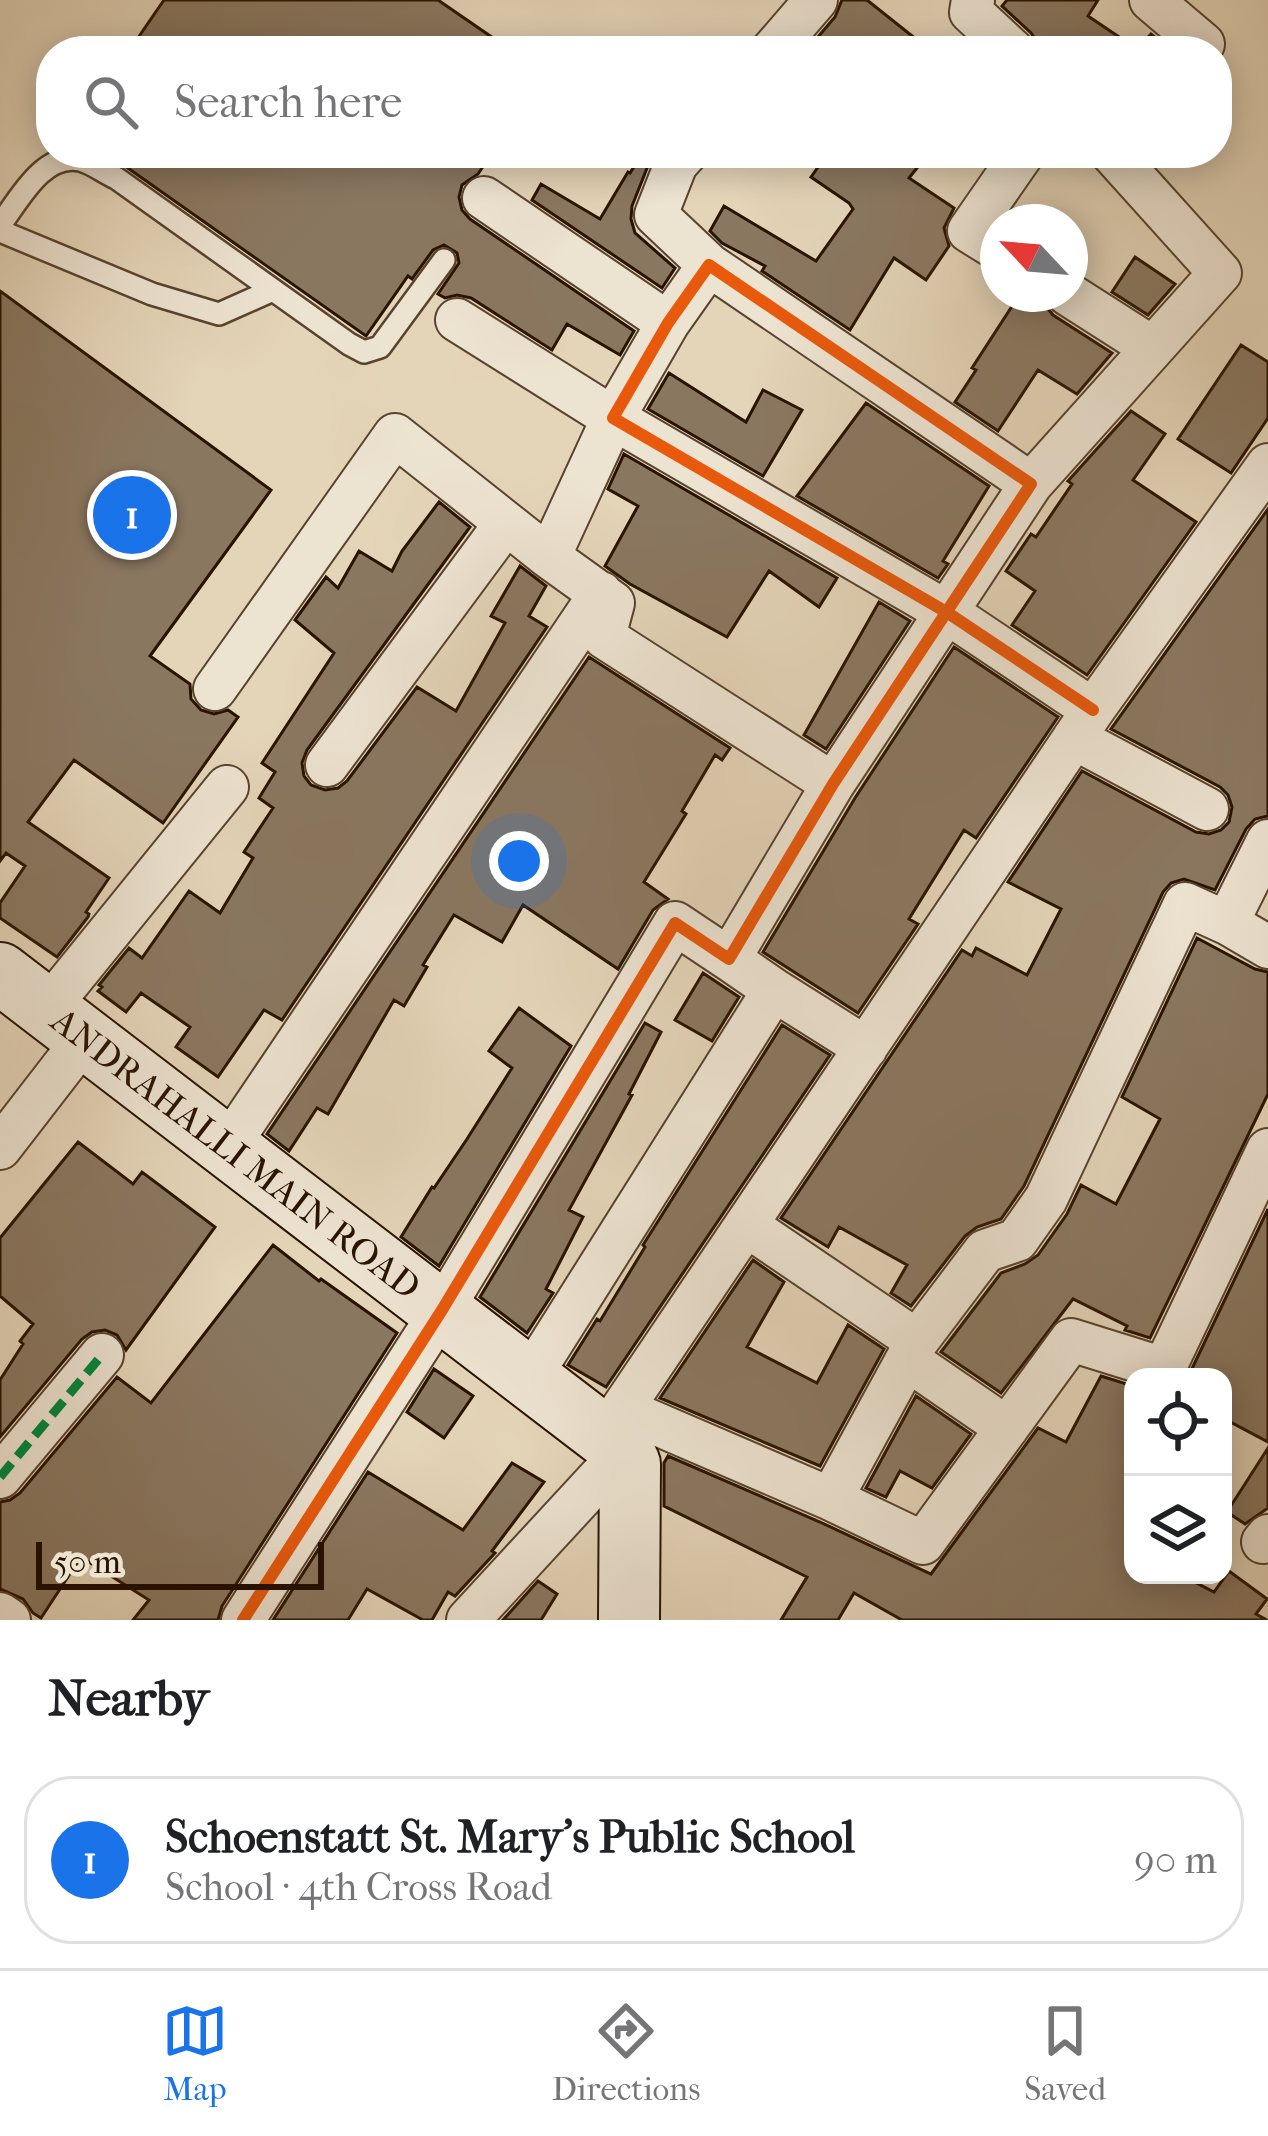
<!DOCTYPE html>
<html lang="en">
<head>
<meta charset="utf-8">
<style>
	body { margin:0; font-family:"IM FELL French Canon",serif; background:#f2f2f2; color:#202124 }
	.controls { position:absolute; right:36px; bottom:36px; display:grid; overflow:hidden; border-radius:24px; box-shadow:0 6px 30px #0003 }
	.controls button { width:108px; height:108px; display:grid; place-items:center; padding:0; border:0; border-bottom:3px solid #e0e0e0; background:#fff; color:#202124; font:60px sans-serif }
	.compass { position:absolute; left:980px; top:204px; width:108px; height:108px; border-radius:50%; background:#fff; box-shadow:0 6px 30px #0003; rotate:296deg }
	.scale { position:absolute; left:36px; bottom:30px; width:288px; box-sizing:border-box; padding-left:12px; border:6px solid #291300; border-top:0; font-size:33px; line-height:42px; white-space:nowrap; color:#291300; -webkit-text-stroke:9px #ede3d1; paint-order:stroke }
	.you { position:absolute; left:519px; top:861px; width:42px; height:42px; margin:-30px; border:9px solid #fff; border-radius:50%; background:#1a73e8; box-shadow:0 0 0 18px #1a73e833 }
	.badge { display:grid; place-items:center; width:78px; height:78px; border-radius:50%; background:#1a73e8; color:#fff; font-size:39px; font-weight:700 }
	.pin { position:absolute; translate:-50% -50%; border:6px solid #fff; box-shadow:0 3px 12px #0006 }
	.list { margin:0; padding:0; list-style:none }
	h2 { display:flex; justify-content:space-between; align-items:center; height:156px; margin:0; padding:0 48px; font-size:51px }
	h2 small { font-size:39px; font-weight:400; color:#757577 }
	.list li { display:grid; grid-template-columns:78px 1fr auto; gap:36px; align-items:center; box-sizing:border-box; height:168px; margin:0 24px 24px; padding:0 24px; border:3px solid #e0e0e0; border-radius:48px }
	.list b { display:block; font-size:45px; white-space:nowrap }
	.list p { margin:0; font-size:39px; white-space:nowrap; color:#757577 }
	.list em { font-size:39px; font-style:normal; color:#757577 }
	.icon { flex:none; width:66px; height:66px; fill:none; stroke:currentColor; stroke-width:2; stroke-linecap:round; stroke-linejoin:round }
	.map { position:relative; flex:none; width:1268px; height:1620px; overflow:hidden }
	.search { position:absolute; background:#fff; box-shadow:0 6px 30px #0003; left:36px; right:36px; top:36px; height:132px; display:flex; align-items:center; gap:30px; box-sizing:border-box; padding:0 42px; border-radius:48px; color:#757577; font-size:45px }
	.sheet { height:348px; background:#fff }
	nav { display:flex; justify-content:space-around; align-items:center; box-sizing:border-box; height:168px; border-top:3px solid #e0e0e0; background:#fff; font-size:33px; color:#757577 }
	nav a { display:grid; justify-items:center; gap:6px }
	nav .on { color:#1a73e8 }
	.map>svg:first-child { display:block }
	.building { fill:#8a7760; stroke:#291300; stroke-width:3 }
	.lines { fill:none; stroke-linecap:round; stroke-linejoin:round }
	.service-casing { stroke:#58432e; stroke-width:26 }
	.minor-casing { stroke:#58432e; stroke-width:46 }
	.secondary-casing { stroke:#291300; stroke-width:64 }
	.service { stroke:#ede3d1; stroke-width:21 }
	.minor { stroke:#ede3d1; stroke-width:42 }
	.secondary { stroke:#ede3d1; stroke-width:60 }
	.quiet { stroke:#00873e; stroke-width:9; stroke-dasharray:18 9; stroke-linecap:butt }
	.cycleway-casing { stroke:#ede3d1; stroke-width:20 }
	.cycleway { stroke:#e8590c; stroke-width:12 }
	.labels { text-anchor:middle; dominant-baseline:central; stroke-width:10; stroke-linejoin:round; paint-order:stroke }
	.street-label { font-size:36px; fill:#291300; stroke:#ede3d1 }
</style>
</head>
<body>
<div class="map">
<svg width="1268" height="1620" viewBox="0 0 1268 1620">
	<rect width="100%" height="100%" fill="#e4d4b8"/>
	<filter id="stains"><feTurbulence type="fractalNoise" baseFrequency=".00167" numOctaves="4"/><feColorMatrix values="0 0 0 0 .2 0 0 0 0 .09 0 0 0 0 .02 0 0 0 .5 -.17"/></filter>
	<radialGradient id="worn" r=".72"><stop offset=".6" stop-color="#630" stop-opacity="0"/><stop offset="1" stop-color="#630" stop-opacity=".3"/></radialGradient>
	<!-- building -->
	<path class="building" d="M164,0H438L512,51H129Z
		M842,0H867L931,51H806L835,17Z
		M1007,0H1098L1088,16L1137,49L1151,34L1172,51H1038L1037,42L1031,33L1002,6Z
		M102,153H492L478,174L462,185L459,197L462,210L470,219L634,331L620,355L567,324L552,350L471,298L457,295L445,298L438,294L459,263L457,253L444,245L433,250L412,279L408,276L366,336L125,166Z
		M616,153H653L632,206L631,219L635,233L675,268L662,288L532,200L541,184L600,219L628,172L630,173L635,165Z
		M828,153H929L909,178L954,208L944,228L949,246L926,280L894,258L850,330L762,271L765,266L722,243L710,231L724,206L816,261L853,209L849,203L811,177Z
		M1135,257L1175,284L1148,315L1112,292Z
		M0,291L271,490L150,656L190,684L191,699L201,710L214,714L228,710L238,717L163,823L74,760L28,822L109,878L86,912L89,914L88,917L57,957L0,918V903L25,866L6,853L0,861Z
		M1020,294H1043L1045,305L1053,315L1112,353L1077,394L1038,370L998,431L955,402L976,370L972,368Z
		M1241,345L1268,362V418L1231,473L1178,439Z
		M669,373L746,422L763,390L802,410L763,476L648,409Z
		M866,403L989,486L943,561L948,564L938,578L797,496Z
		M1131,411L1165,434L1133,480L1196,522L1087,675L1012,625L1035,591L1006,571L1031,534L1036,537L1072,484L1068,481Z
		M624,454L837,578L819,607L769,571L727,637L630,584L605,566L638,506L608,489Z
		M439,502L470,527L307,750L302,763L304,776L311,785L325,790L338,788L347,781L417,687L456,711L505,623L491,616L520,566L546,586L529,616L547,627L282,1020L264,1010L218,1077L176,1047L190,1027L141,993L126,1012L98,991L102,987L99,985L129,948L142,958L189,891L220,913L253,858L244,852L273,808L259,798L275,772L262,763L334,653L295,620L326,577L338,588L359,551L392,571L402,551Z
		M1268,509V816L1255,819L1246,829L1215,890L1184,879L1171,883L1163,892L1024,1186L1001,1219L977,1227L965,1236L911,1306L891,1293L907,1265L839,1227L828,1247L781,1218L962,950L972,956L976,948L1027,975L1061,909L1008,882L1082,771L1196,832L1209,834L1221,830L1229,822L1232,807L1228,795L1220,787L1111,729Z
		M879,602L910,621L826,749L804,735Z
		M954,647L1058,717L976,838L964,830L909,919L918,924L858,1013L763,952L855,798Z
		M589,657L730,748L722,760L715,755L682,811L686,814L644,882L668,899L653,910L618,969L523,905L502,942L454,915L423,965L427,967L404,1006L394,1000L328,1114L317,1108L289,1151L267,1134Z
		M1197,938L1255,969L1268,972V1094L1150,1338L1125,1330L1127,1326L1073,1299L1001,1393L941,1352L1001,1273L1025,1264L1038,1255L1067,1214L1081,1185L1116,1204L1160,1119L1122,1097Z
		M703,973L739,997L712,1041L675,1020Z
		M519,1008L571,1046L439,1266L401,1237L432,1187L434,1188L467,1139L512,1068L489,1051Z
		M645,1023L661,1032L629,1094L632,1095L569,1210L583,1217L546,1289L553,1293L527,1333L480,1297Z
		M782,1025L830,1055L606,1387L568,1365L597,1319L600,1321L645,1247L643,1245Z
		M78,1142L133,1184L142,1172L215,1227L126,1350L117,1335L105,1330L92,1332L82,1339L0,1437V1380L23,1344L20,1341L33,1324L0,1296V1238Z
		M1268,1209V1442L1223,1418V1377H1188Z
		M273,1245L319,1281L321,1279L397,1333L222,1606L218,1620H133L149,1600L81,1557L41,1618L33,1613L23,1599L0,1589V1502L10,1500L20,1493L117,1377L151,1403Z
		M753,1260L784,1282L747,1347L817,1383L848,1325L884,1349L820,1466L660,1398Z
		M434,1369L473,1396L444,1438L407,1412Z
		M1101,1376L1133,1386V1575H1181L1214,1592L1229,1571L1267,1599L1256,1614L1267,1620H902L854,1593L838,1620H781L807,1577L664,1506V1463L668,1456L820,1522L931,1574L1038,1428L1066,1442Z
		M916,1396L971,1434L932,1488L900,1471L886,1497L866,1488Z
		M1268,1448V1508L1245,1524L1227,1512Z
		M512,1463L544,1482L492,1551L495,1553L455,1596L448,1592L432,1620H423L367,1589L348,1620H273L368,1472L463,1530Z
		M538,1581L557,1594L541,1620H503Z"/>
	<g class="lines">
		<!-- service casing -->
		<g class="service-casing">
			<path id="service" d="M0,225C19,200 43,152 80,160C92,163 105,173 116,178L349,344L364,352L380,347L444,260
				M0,231L152,294L219,314L273,290"/>
		</g>
		<!-- minor casing -->
		<g class="minor-casing">
			<path id="minor" d="M973,0L971,12L1013,51
				M1151,0L1203,44
				M772,51L816,0
				M686,153L676,164L656,215L709,265
				M484,198L668,323
				M998,249L969,231L1023,153
				M1068,294L1151,347
				M457,320L613,418L549,557L613,603L604,637L833,784
				M1031,484L1220,273L1112,153
				M215,689L395,435L549,557
				M1074,738L1207,809
				M327,765L506,523
				M1227,923L1268,947
				M774,990L866,1048
				M47,1009L227,787
				M228,1146L601,593
				M0,1148L85,1038
				M746,1225L917,1341
				M908,1360L1007,1428
				M530,1377L774,990L729,959
				M622,1409L831,1499L923,1543L1071,1340L1164,1369L1268,1150
				M0,1477L102,1355
				M831,1499L917,1341L985,1251L1017,1240L1046,1199L1185,904L1227,923L1268,841
				M1263,1542L1268,1536
				M0,1614L9,1620
				M243,1620L442,1310L675,923L729,959L833,784L1031,484L709,265L668,323L613,418L948,613L1093,710
				M468,1620L624,1451L622,1409L1093,710L1268,465"/>
		</g>
		<!-- secondary casing -->
		<g class="secondary-casing">
			<g id="secondary">
				<path id="s1" d="M0,973L624,1451L630,1464L629,1620"/>
			</g>
		</g>
		<!-- service -->
		<use href="#service" class="service"/>
		<!-- minor -->
		<use href="#minor" class="minor"/>
		<!-- secondary -->
		<use href="#secondary" class="secondary"/>
		<!-- quiet -->
		<path class="quiet" d="M0,1477L102,1355"/>
		<!-- cycleway casing -->
		<g class="cycleway-casing">
			<path id="cycleway" d="M243,1620L442,1310L675,923L729,959L833,784L1031,484L709,265L668,323L613,418L948,613L1093,710"/>
		</g>
		<!-- cycleway -->
		<use href="#cycleway" class="cycleway"/>
	</g>
	<g class="labels">
		<!-- street labels -->
		<g class="street-label">
			<text stroke="none"><textPath href="#s1" startOffset="297">ANDRAHALLI MAIN ROAD</textPath></text>
		</g>
	</g>
	<rect width="100%" height="100%" filter="url(#stains)"/>
	<rect width="100%" height="100%" fill="url(#worn)"/>
</svg>
<div class="controls">
<button><svg class="icon" aria-label="locate" viewBox="0 0 24 24"><circle cx="12" cy="12" r="6"/><path d="M12 2v4M12 18v4M2 12h4M18 12h4"/></svg></button>
<button><svg class="icon" aria-label="layers" viewBox="0 0 24 24"><path d="M12 4l9 5-9 5-9-5zM3 14l9 5 9-5"/></svg></button>
</div>
<svg class="compass" viewBox="-18 -18 36 36"><path d="M0-13l5 13h-10z" fill="#e53935"/><path d="M0 13l5-13h-10z" fill="#757577"/></svg>
<div class="scale">50 m</div>
<div class="you"></div>
<div class="pin badge" style="left:132px;top:515px">1</div>
<div class="search"><svg class="icon" aria-label="search" viewBox="0 0 24 24"><circle cx="10" cy="10" r="6"/><path d="M15 15l6 6"/></svg>Search here</div>
</div>
<section class="sheet">
<h2>Nearby<small></small></h2>
<ul class="list">
<li><span class="badge">1</span><div><b>Schoenstatt St. Mary's Public School</b><p>School · 4th Cross Road</p></div><em>90 m</em></li>
</ul>
</section>
<nav>
<a class="on"><svg class="icon" aria-label="map" viewBox="0 0 24 24"><path d="M3 6l6-2 6 2 6-2v14l-6 2-6-2-6 2zM9 4v14M15 6v14"/></svg>Map</a>
<a><svg class="icon" aria-label="directions" viewBox="0 0 24 24"><path d="M12 3l9 9-9 9-9-9zM9 14v-3h6M13 9l2 2-2 2"/></svg>Directions</a>
<a><svg class="icon" aria-label="saved" viewBox="0 0 24 24"><path d="M7 4h10v16l-5-4-5 4z"/></svg>Saved</a>
</nav>
</body>
</html>
